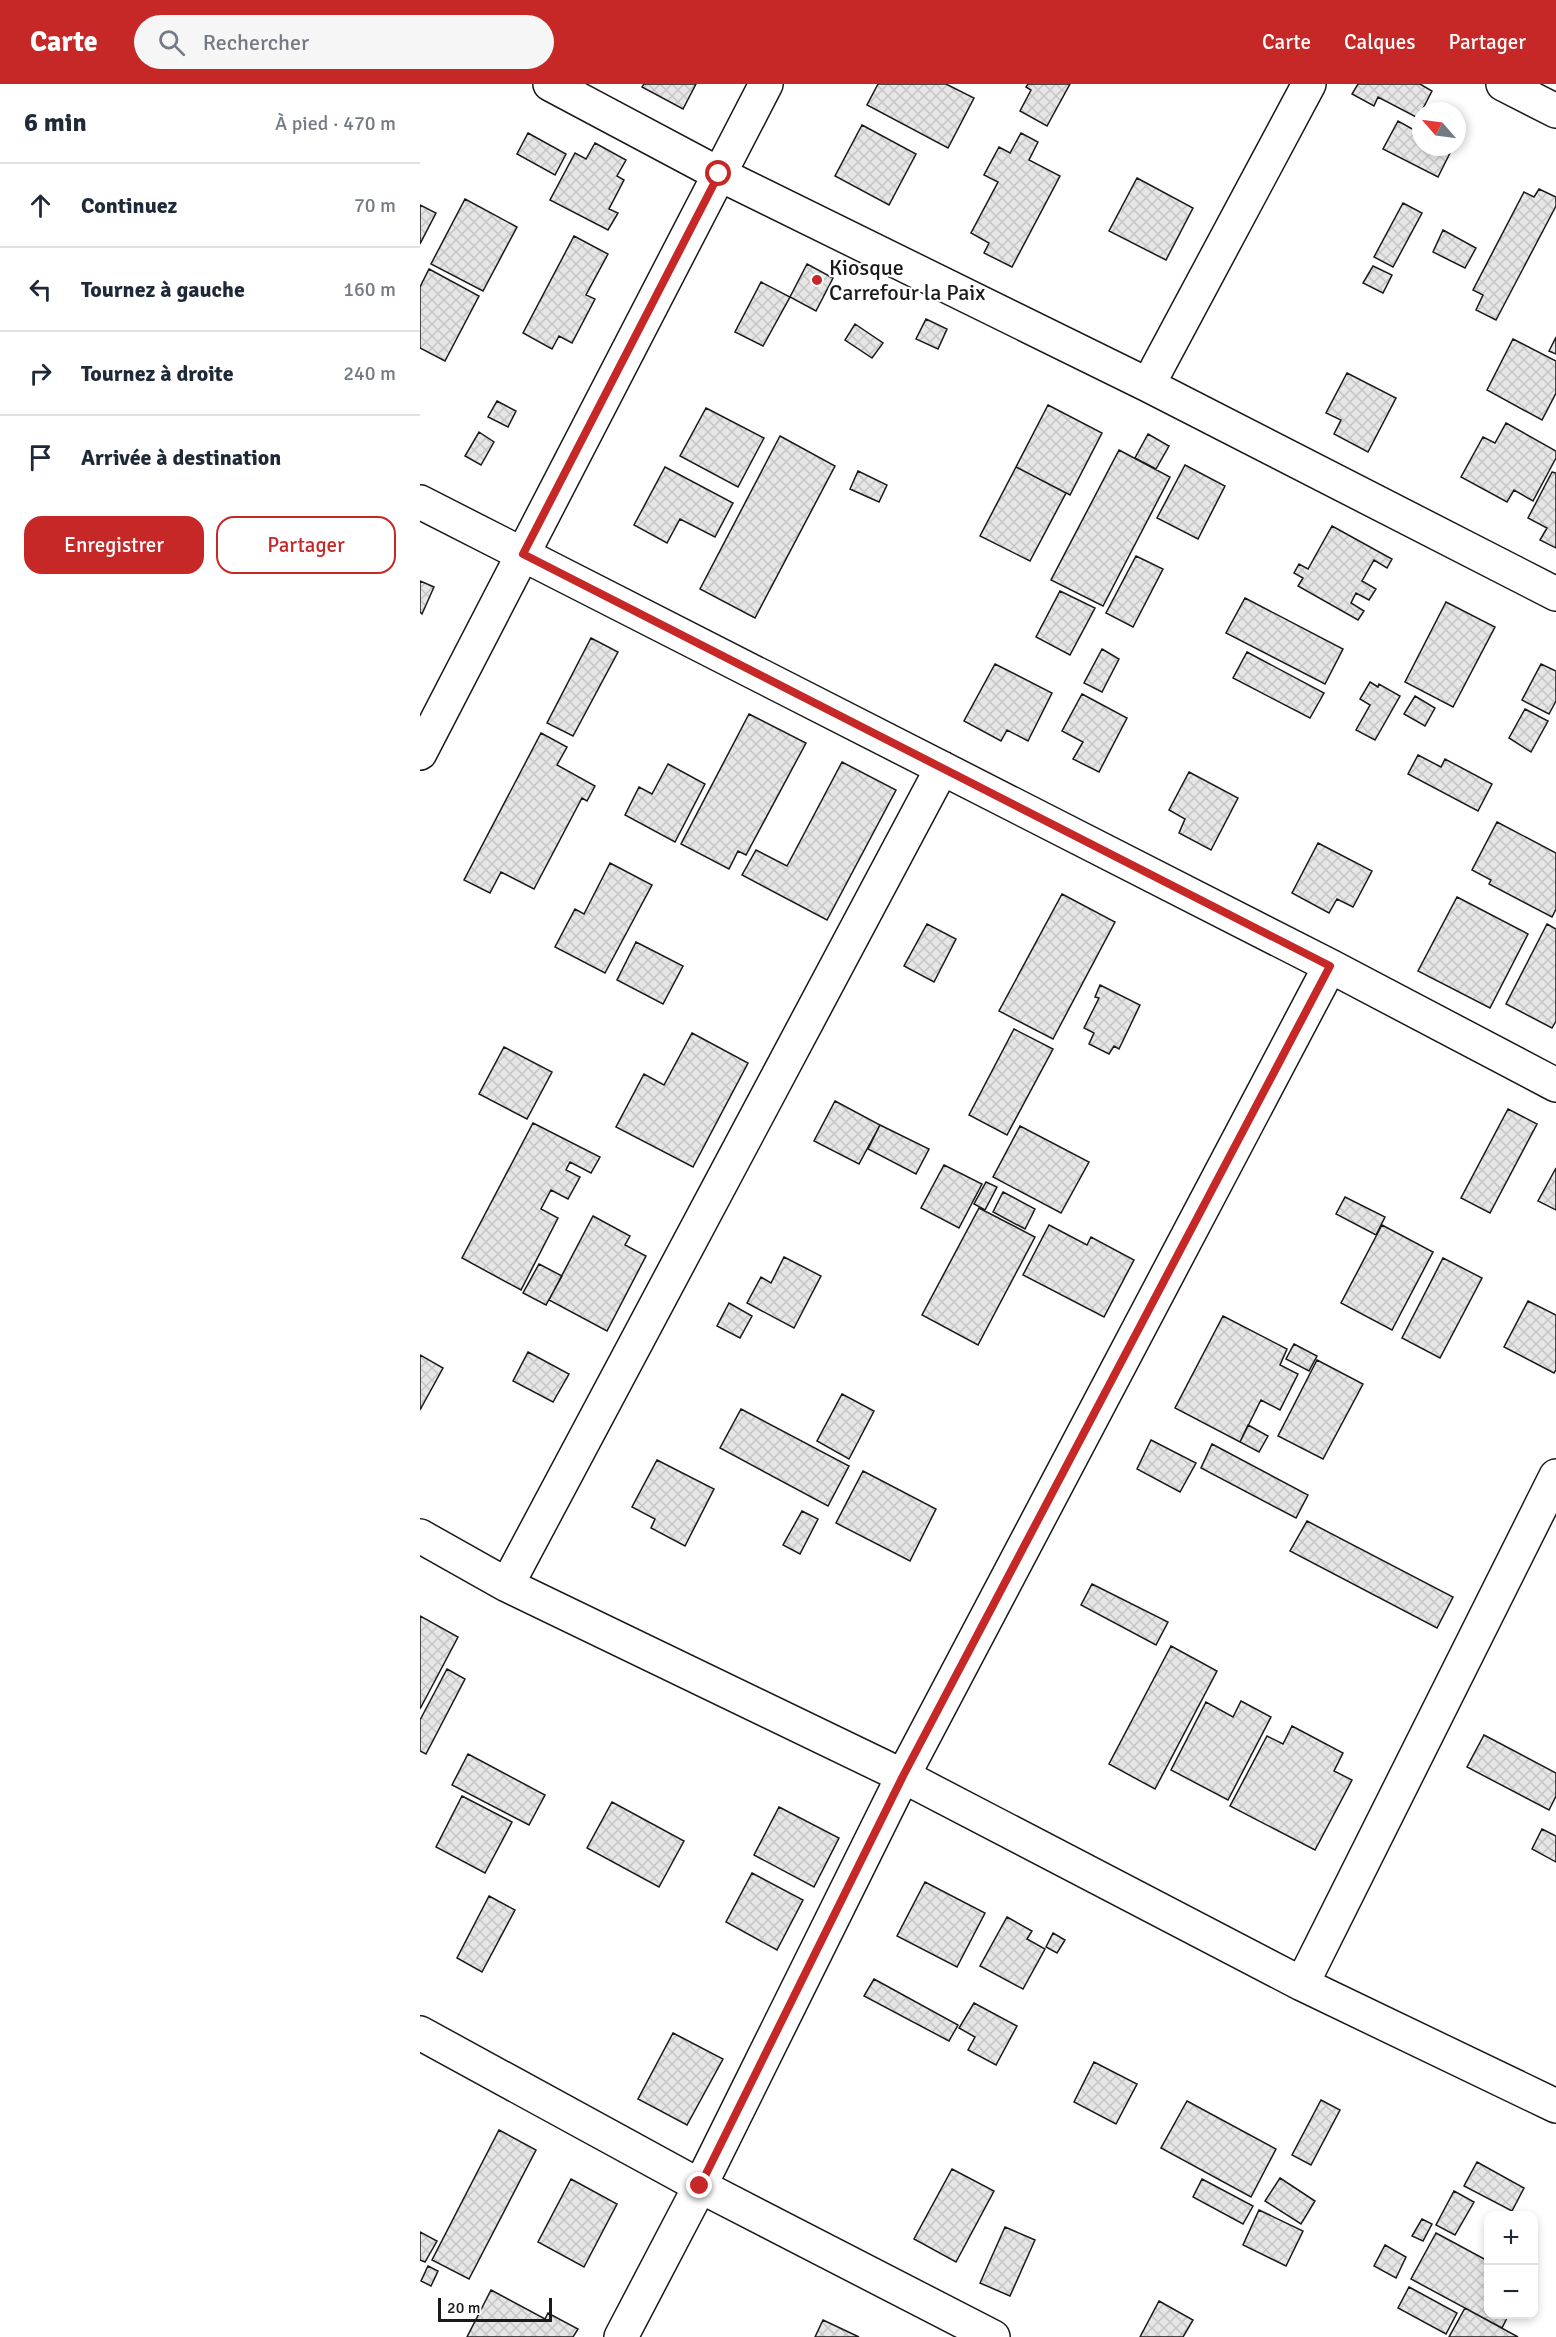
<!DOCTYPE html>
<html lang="fr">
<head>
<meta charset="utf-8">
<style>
	body { margin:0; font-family:Signika,sans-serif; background:#f6f6f7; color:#1f2937 }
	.controls { position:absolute; right:18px; bottom:18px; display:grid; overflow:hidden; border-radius:12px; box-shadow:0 3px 9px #0003 }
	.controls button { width:54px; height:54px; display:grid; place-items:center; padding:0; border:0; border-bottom:2px solid #e0e1e3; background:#fff; color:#1f2937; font:30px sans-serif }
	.compass { position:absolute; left:992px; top:18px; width:54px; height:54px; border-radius:50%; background:#fff; box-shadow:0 3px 9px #0003; rotate:298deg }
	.scale { position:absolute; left:18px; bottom:15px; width:114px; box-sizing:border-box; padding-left:6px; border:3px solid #1a1a1a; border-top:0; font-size:16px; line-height:21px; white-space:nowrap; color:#1a1a1a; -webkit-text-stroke:4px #fff; paint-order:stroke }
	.stop { position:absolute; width:18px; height:18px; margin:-14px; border:4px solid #c62828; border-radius:50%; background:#fff }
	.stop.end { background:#c62828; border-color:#fff; box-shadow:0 2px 6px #0008 }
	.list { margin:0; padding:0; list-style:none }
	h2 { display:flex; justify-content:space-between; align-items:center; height:78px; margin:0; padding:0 24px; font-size:26px }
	h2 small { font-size:20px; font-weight:400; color:#747a83 }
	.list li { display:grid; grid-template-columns:39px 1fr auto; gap:18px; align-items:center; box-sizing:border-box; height:84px; padding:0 24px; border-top:2px solid #e0e1e3 }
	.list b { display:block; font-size:22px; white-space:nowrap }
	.list em { font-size:20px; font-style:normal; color:#747a83 }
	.actions { display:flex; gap:12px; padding:18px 24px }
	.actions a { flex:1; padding:14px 0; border:2px solid #c62828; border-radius:18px; text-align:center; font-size:21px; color:#c62828 }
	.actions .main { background:#c62828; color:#fff }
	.icon { flex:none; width:33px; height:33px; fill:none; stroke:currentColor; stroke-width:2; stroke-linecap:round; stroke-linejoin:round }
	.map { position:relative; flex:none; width:1136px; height:2253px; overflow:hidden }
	header { display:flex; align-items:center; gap:36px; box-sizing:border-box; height:84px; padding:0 30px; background:#c62828; color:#fff }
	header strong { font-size:28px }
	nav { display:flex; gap:33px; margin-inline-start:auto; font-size:21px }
	.search { width:420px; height:54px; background:#f6f6f7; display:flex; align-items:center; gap:15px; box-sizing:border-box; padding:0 21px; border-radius:33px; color:#747a83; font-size:22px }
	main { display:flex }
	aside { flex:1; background:#fff }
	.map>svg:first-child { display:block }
	.building { fill:url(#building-cross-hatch); stroke:#1a1a1a; stroke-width:1.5 }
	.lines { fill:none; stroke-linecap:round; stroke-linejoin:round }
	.minor-casing { stroke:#1a1a1a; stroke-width:36 }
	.minor { stroke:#fff; stroke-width:33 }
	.route { stroke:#c62828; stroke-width:8 }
	.poi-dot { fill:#c62828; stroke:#fff; stroke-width:2 }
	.labels { text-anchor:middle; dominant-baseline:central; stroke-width:4.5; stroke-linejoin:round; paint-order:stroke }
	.poi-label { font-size:22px; fill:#1a1a1a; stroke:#fff; text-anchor:start }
</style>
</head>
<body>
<header>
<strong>Carte</strong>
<div class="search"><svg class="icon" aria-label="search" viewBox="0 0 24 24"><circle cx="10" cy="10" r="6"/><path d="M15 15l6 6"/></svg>Rechercher</div>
<nav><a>Carte</a><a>Calques</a><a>Partager</a></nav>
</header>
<main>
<aside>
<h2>6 min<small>À pied · 470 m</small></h2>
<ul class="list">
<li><svg class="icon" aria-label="ahead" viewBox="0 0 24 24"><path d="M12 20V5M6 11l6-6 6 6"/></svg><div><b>Continuez</b></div><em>70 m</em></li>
<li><svg class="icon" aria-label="left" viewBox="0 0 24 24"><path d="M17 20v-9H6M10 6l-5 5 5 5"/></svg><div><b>Tournez à gauche</b></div><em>160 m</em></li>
<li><svg class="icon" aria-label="right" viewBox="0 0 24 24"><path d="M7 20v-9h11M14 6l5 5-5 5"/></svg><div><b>Tournez à droite</b></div><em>240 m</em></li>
<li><svg class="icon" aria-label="arrive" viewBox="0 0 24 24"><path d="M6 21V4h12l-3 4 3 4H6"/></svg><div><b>Arrivée à destination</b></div></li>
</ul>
<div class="actions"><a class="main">Enregistrer</a><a>Partager</a></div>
</aside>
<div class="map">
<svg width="1136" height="2253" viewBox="0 0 1136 2253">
	<defs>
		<pattern id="building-cross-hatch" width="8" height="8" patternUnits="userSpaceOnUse" patternTransform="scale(1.5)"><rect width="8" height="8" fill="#e6e6e6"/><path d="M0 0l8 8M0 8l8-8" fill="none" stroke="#c5c5c5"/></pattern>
	</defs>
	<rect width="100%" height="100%" fill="#fff"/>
	<!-- building -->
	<path class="building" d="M224,0H276L263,25L222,3Z
		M458,0H526L554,14L528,64L447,21Z
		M608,0H650L627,42L600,27L611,6L606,3Z
		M938,0H1000L1012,7L998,34L958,13L954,22L932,10Z
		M1001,33V63H1033L1018,93L963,65L978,37L994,46Z
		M442,41L496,70L469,121L415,92Z
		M1037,43L1042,46L1037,56Z
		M108,49L146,70L135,91L97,70Z
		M601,49L618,58L609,76L640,92L592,183L564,169L569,159L551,149L578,98L564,91L579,63L590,69Z
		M175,59L206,76L197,92L204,96L189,125L198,129L188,146L130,116L155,69L166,75Z
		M717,94L773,124L746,176L689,147Z
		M1119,105L1136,113V122L1076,236L1056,226L1063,211L1053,206L1104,108L1114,113Z
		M45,115L97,143L63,207L11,180Z
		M983,119L1002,129L973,183L954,173Z
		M0,121L16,129L0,160Z
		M1023,146L1056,164L1045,184L1013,168Z
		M154,152L188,170L166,211L175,215L152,259L139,252L132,265L103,249Z
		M387,180L413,194L396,227L370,213Z
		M953,182L972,191L963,209L943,199Z
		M9,185L59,212L25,277L0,264V203Z
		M341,198L370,213L343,262L315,248Z
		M506,235L527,245L518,265L496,255Z
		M435,240L463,259L452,274L425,256Z
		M1136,253V270L1129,267Z
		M1093,255L1136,277V309L1122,336L1067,306Z
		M927,289L976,314L948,368L914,350L921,336L906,329Z
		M77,317L96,327L88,343L68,333Z
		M628,321L682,349L650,411L596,383Z
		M286,324L344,354L318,403L260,372Z
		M1086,339L1136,367V374L1113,417L1094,406L1087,418L1041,393L1063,353L1075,359Z
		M59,348L74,358L61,381L45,372Z
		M728,350L749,362L736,385L715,374Z
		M360,352L415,382L335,534L280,505Z
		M699,366L750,393L683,522L631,496Z
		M765,381L805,402L778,455L737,434Z
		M245,383L313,419L295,453L260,435L247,459L214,441Z
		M596,383L646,409L610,477L560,452Z
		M438,387L467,401L459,418L430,405Z
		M1132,388L1136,389V464L1120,456L1127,444L1108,434Z
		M912,442L972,475L967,484L954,476L942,497L956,505L949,516L936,509L931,519L944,527L938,536L878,502L883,494L874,489L879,480L888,485Z
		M716,472L743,485L713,543L686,529Z
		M0,497L14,503L2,530L0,528Z
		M640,507L675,524L650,571L616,553Z
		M825,514L923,565L905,600L806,549Z
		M1026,518L1075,543L1033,623L985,598Z
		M171,554L198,568L153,652L127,639Z
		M682,565L699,575L682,608L664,599Z
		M827,568L904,609L890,634L813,594Z
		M575,580L632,609L608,657L587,646L581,657L544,637Z
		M1121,580L1136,587V617L1129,630L1102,616Z
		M950,598L958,603L959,600L980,612L955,656L936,646L950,621L940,615Z
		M662,610L707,634L679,688L653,675L663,658L642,647Z
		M995,612L1015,624L1005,642L984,630Z
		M1105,625L1128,637L1111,668L1089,654Z
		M329,630L386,659L326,771L318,767L309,785L261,760Z
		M121,649L147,663L137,681L175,702L167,717L162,714L114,805L81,788L70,809L44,796Z
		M998,671L1021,683L1025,675L1072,700L1058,727L988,690Z
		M422,678L476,706L407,836L322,791L336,766L367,782Z
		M248,680L285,700L255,758L205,731L219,703L232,710Z
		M769,688L818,714L791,766L759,749L765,735L749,726Z
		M1077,738L1136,769V825L1132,833L1069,800L1071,796L1052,786Z
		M898,759L952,787L933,823L917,815L909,829L872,809Z
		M190,779L232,801L185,889L135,863L155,825L164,830Z
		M642,810L695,838L633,955L579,927Z
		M1037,813L1108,850L1070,924L998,887Z
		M507,840L536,855L514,898L484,882Z
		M1127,840L1136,845V937L1132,944L1086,920Z
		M216,858L263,882L243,920L197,896Z
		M680,901L720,921L699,965L694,962L689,970L669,960L674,949L664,944L679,914L675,913Z
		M594,945L633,965L587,1051L549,1031Z
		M272,949L328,979L273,1083L196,1043L224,990L244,1001Z
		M84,963L132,988L107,1035L59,1010Z
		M415,1017L460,1041L439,1080L394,1057Z
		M1088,1025L1117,1040L1070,1129L1041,1114Z
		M113,1039L180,1073L171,1089L150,1078L146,1086L160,1093L148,1115L131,1106L121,1125L138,1134L101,1206L42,1174Z
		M460,1041L509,1065L496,1090L448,1065Z
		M600,1042L669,1078L641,1129L573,1093Z
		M524,1081L562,1100L539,1144L501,1124Z
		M1136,1084V1126L1118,1117Z
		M566,1098L577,1103L565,1126L554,1120Z
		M583,1108L615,1125L605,1145L573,1128Z
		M925,1113L965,1133L956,1151L916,1130Z
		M559,1124L615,1153L558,1261L502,1231Z
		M173,1132L210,1152L205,1161L226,1172L187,1247L129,1216Z
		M629,1141L667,1161L671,1153L714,1176L684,1233L603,1191Z
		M962,1141L1013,1168L972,1246L921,1219Z
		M364,1173L401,1192L374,1244L327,1219L341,1193L351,1199Z
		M1023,1174L1062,1194L1020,1274L982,1254Z
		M119,1180L142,1192L126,1221L103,1209Z
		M1108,1217L1136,1231V1286L1134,1289L1084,1263Z
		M309,1219L332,1232L320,1254L297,1242Z
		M803,1232L867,1265L860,1281L878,1290L860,1326L841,1316L820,1358L755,1324Z
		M874,1260L897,1272L889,1287L866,1275Z
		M108,1268L149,1290L133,1318L93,1297Z
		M0,1271L23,1284L0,1326Z
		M897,1276L943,1300L903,1375L858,1352Z
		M422,1310L454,1327L429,1375L397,1357Z
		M321,1325L429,1382L408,1422L300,1364Z
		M828,1341L848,1352L839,1368L820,1358Z
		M731,1356L776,1379L760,1408L717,1385Z
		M792,1360L888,1411L876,1434L781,1384Z
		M237,1376L294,1405L265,1462L231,1444L235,1435L212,1423Z
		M443,1387L516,1425L490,1477L416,1439Z
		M382,1427L398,1435L380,1470L363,1461Z
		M887,1437L1033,1513L1017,1544L870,1467Z
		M672,1500L748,1538L736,1561L661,1521Z
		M0,1532L38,1553L0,1625Z
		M751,1562L797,1587L735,1705L689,1680Z
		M27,1585L45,1595L6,1670L0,1667V1636Z
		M821,1617L851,1633L808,1716L751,1686L786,1618L813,1633Z
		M872,1642L923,1669L914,1687L932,1696L895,1766L810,1722L847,1652L863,1660Z
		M1064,1651L1136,1689V1712L1129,1726L1047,1683Z
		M48,1670L125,1711L109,1741L32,1701Z
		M42,1712L92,1738L65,1789L16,1763Z
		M192,1718L264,1757L239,1803L167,1764Z
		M359,1723L419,1754L394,1803L334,1771Z
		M1122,1745L1136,1752V1778L1112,1765Z
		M332,1789L383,1816L357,1866L306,1838Z
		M505,1798L565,1829L537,1883L477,1852Z
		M69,1812L95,1826L62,1888L37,1874Z
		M587,1833L612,1847L607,1855L625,1865L603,1905L560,1882Z
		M633,1849L645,1856L637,1869L626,1863Z
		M454,1895L538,1941L529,1957L444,1912Z
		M554,1919L597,1942L576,1981L548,1966L555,1953L539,1944Z
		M253,1949L303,1975L267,2041L218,2015Z
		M674,1978L717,2000L696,2040L654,2018Z
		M901,2016L920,2026L891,2081L872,2071Z
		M767,2017L856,2065L831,2113L741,2064Z
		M79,2046L116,2066L49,2195L12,2176Z
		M1057,2078L1104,2104L1092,2127L1044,2102Z
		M532,2085L574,2107L536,2178L494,2155Z
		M860,2094L895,2117L881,2140L845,2117Z
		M151,2095L197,2120L164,2183L118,2158Z
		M782,2095L833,2122L823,2140L773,2113Z
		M1034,2107L1054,2118L1035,2151L1016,2141Z
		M839,2126L883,2147L866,2182L823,2161Z
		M1002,2135L1012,2140L1003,2157L992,2152Z
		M585,2143L615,2156L590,2212L560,2199Z
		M0,2148L17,2157L5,2178L0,2176Z
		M1016,2149L1068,2177V2230H1089L1082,2244L991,2195Z
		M965,2161L986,2173L976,2194L954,2182Z
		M8,2182L18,2187L11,2202L1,2197Z
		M989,2203L1037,2229L1026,2250L978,2224Z
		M71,2206L125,2235L128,2229L158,2245L153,2253H47Z
		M739,2217L773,2236L763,2253H720Z
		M1045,2224L1098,2253H1029Z
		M403,2236L439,2253H395Z"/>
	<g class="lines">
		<!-- minor casing -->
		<g class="minor-casing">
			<path id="minor" d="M130,0L299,90L728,301L1136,510
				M1083,0L1136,27
				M728,301L889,0
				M0,418L910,882L1136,1001
				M0,669L346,0
				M0,1452L87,1501L483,1692L882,1900L1136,2022
				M87,1501L522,684
				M882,1900L1136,1392
				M0,1949L280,2102L573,2253
				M201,2253L280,2102L483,1692L910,882"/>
		</g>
		<!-- minor -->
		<use href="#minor" class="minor"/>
	</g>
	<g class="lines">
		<!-- route -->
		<path class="route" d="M280,2102L483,1692L910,882L103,470L299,90"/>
	</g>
	<!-- markers -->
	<circle class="poi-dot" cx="397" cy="196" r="6"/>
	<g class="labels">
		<!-- poi labels -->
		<g class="poi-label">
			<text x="409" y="183">Kiosque<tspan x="409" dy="25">Carrefour la Paix</tspan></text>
		</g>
	</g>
</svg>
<div class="controls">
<button>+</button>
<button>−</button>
</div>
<svg class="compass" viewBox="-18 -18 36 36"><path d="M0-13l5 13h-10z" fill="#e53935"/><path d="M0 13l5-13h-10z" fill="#747a83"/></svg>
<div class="scale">20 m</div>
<div class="stop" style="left:299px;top:90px"></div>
<div class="stop end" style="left:280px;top:2102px"></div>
</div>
</main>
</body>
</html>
